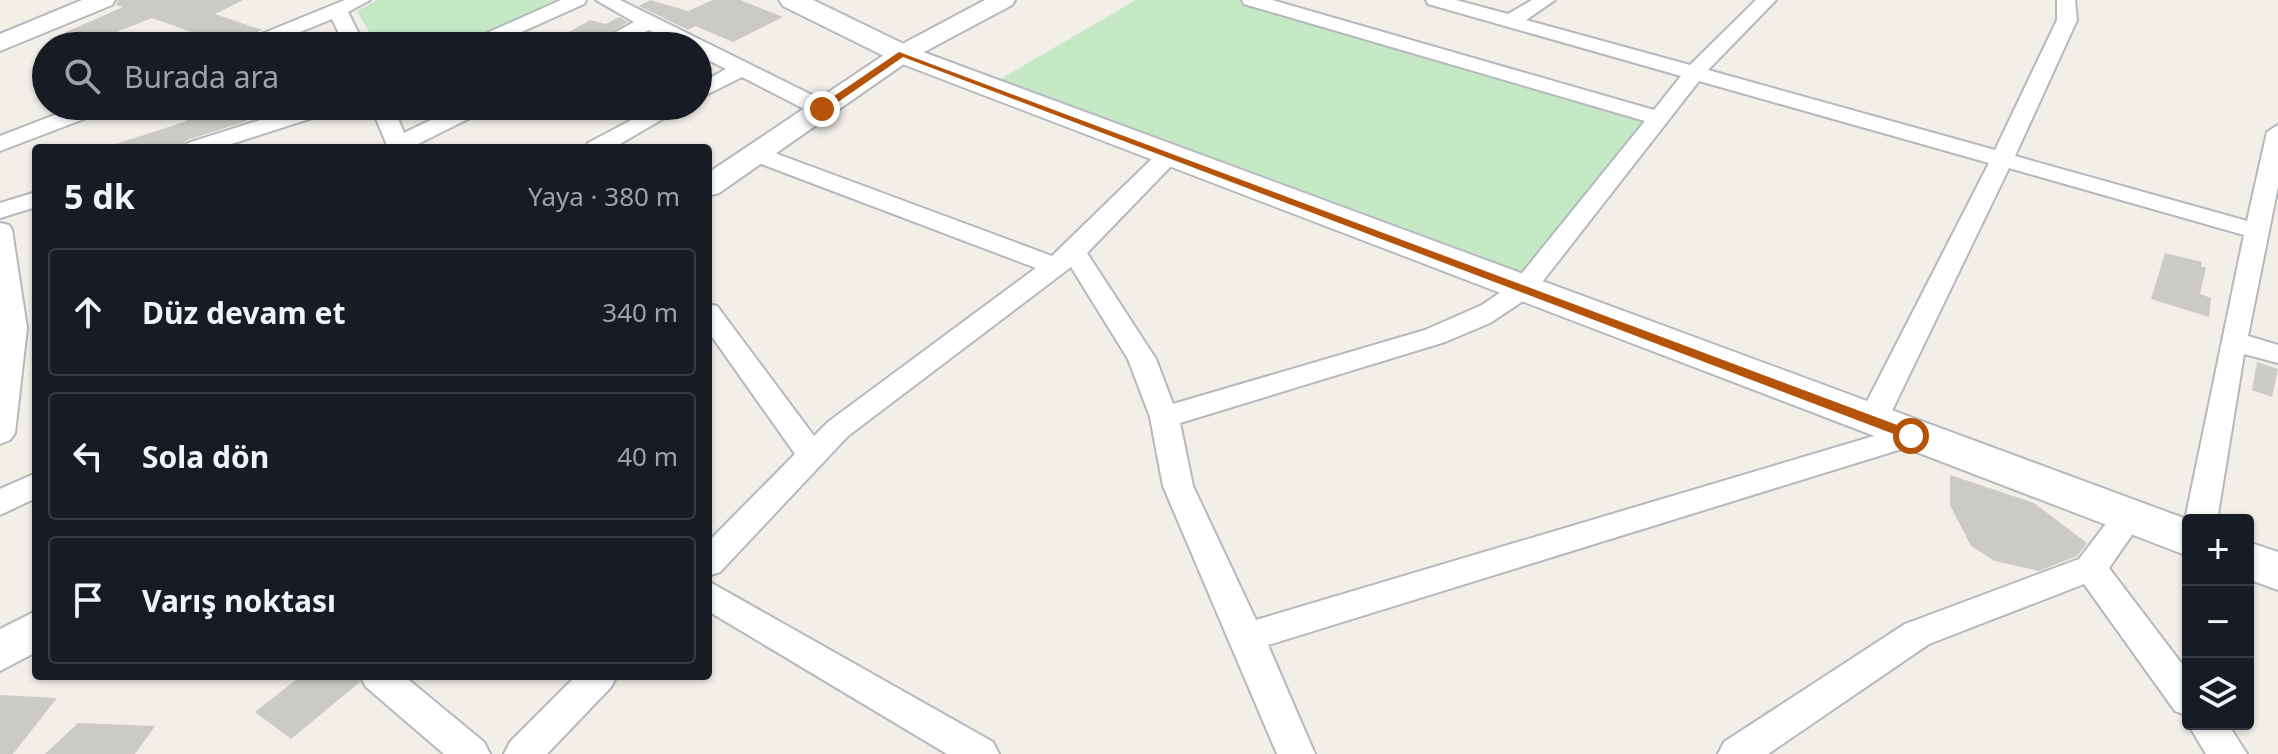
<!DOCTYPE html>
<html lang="tr">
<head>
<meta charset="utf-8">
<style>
	body { margin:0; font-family:"Noto Sans",sans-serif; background:#20242c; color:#f1f3f6 }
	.controls { position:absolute; right:24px; bottom:24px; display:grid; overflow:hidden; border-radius:8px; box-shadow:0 2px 6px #0004 }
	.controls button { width:72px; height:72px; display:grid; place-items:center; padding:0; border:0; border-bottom:2px solid #363941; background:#171b24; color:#f1f3f6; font:40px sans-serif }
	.stop { position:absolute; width:24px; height:24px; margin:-18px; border:6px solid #b45309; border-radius:50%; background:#fff }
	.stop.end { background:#b45309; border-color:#fff; box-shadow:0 2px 8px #0008 }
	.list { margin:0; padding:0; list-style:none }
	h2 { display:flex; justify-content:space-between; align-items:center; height:104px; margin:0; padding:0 32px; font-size:34px }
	h2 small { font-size:26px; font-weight:400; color:#9ea1a6 }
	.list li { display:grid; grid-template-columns:52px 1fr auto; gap:24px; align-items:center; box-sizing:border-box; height:128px; margin:0 16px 16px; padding:0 16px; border:2px solid #363941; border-radius:8px }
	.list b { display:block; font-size:30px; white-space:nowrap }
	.list em { font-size:26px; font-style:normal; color:#9ea1a6 }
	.icon { flex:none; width:44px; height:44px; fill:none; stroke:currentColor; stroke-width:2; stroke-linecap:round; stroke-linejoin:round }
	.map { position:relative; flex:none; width:2278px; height:754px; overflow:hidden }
	.search { position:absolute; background:#171b24; box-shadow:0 2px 6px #0004; left:32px; top:32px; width:680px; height:88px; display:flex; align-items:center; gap:20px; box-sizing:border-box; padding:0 28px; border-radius:44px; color:#9ea1a6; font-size:30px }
	.panel { position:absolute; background:#171b24; box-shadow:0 2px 6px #0004; left:32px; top:144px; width:680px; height:536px; border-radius:8px }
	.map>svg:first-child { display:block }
	.green { fill:#c5e8c5 }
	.building { fill:#cccac5 }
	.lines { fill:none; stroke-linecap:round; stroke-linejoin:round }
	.minor-casing { stroke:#b5b8bc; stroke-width:4 }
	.tertiary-casing { stroke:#b5b8bc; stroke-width:4 }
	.secondary-casing { stroke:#b6babf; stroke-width:4 }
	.minor { fill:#fff; fill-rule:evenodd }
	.tertiary { fill:#fff; fill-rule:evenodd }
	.secondary { fill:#fff; fill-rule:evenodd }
	.route { fill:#b45309 }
</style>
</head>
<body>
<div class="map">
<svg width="2278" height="754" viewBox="0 0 2278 754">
	<rect width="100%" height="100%" fill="#f1efe8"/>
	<!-- green -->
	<path class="green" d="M377,0H555L460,46H377L357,11Z
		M1136,0H1251L1659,118L1523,289L997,81Z"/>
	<!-- building -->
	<path class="building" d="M118,0H243L215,14L262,30L241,39L236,46H230L152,18L81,46H53L50,39L123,7L116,5Z
		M650,0L688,11L713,0H740L783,17L733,42L695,26L688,30L639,6Z
		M619,17L628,22L587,46H544L590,20L606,24Z
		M188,106H241L247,121L187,140L182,148H116V144L187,121Z
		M2165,253L2202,262L2201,266L2206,268L2200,294L2211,298L2209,317L2151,299Z
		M2257,362L2278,369L2272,397L2252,390Z
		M1950,475L2034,503L2087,543L2077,556L2039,571L1995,561L1971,546L1950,505Z
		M301,676H357L360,682L291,739L255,712Z
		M0,695L57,698L13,754H0Z
		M78,723L155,726L135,754H45Z"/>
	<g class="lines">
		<!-- minor casing -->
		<g class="minor-casing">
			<path id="minor" d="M345,0H370L348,12L365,46H345L332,19L266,46H239L242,42Z
				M561,0H586L584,4L490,46H464L467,42Z
				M596,0H620L830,104L833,109L822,115L814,114L742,77L698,99V85L726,69L698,55V46H682L649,30L616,46H590L634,22Z
				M1242,0H1272L1654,110L1681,76L1428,4L1426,0H1456L1508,14L1532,0H1555L1526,20L1690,65L1756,0H1776L1708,70L1995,150L2057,20V0H2075L2077,20L2015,156L2247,221L2267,132L2278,125V186L2248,336L2278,345V363L2244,354L2217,520H2188V525L2185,520L2244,235L2009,168L1887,421L1882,428L1872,431L1862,428L1857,421L1989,163L1699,81L1532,295L1490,323L1445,342L1180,423L1193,486L1256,620L1911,425L1921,429L1926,436L1921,443L1268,645L1315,754H1277L1163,486L1150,417L1128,359L1071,267L848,436L720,572L708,576V542L795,454L708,331V304L717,306L814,436L828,422L1036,268L748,159L745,154L748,149H764L1052,256L1161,150H1177L1180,155L1177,160L1087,253L1156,359L1173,404L1425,330L1482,305L1514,283L1645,121L1244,4Z
				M78,106H108L105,111L0,151V136Z
				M304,106H337L334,111L219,148H185L188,143Z
				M371,106H393L404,133L459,106H487L484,111L410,148H388Z
				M658,106H685L613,148H585L588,143Z
				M36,192V207L0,218V203Z
				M0,223L9,225L12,230L27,328L15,433L10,440L0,444Z
				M36,473V498L0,515V489Z
				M2129,504L2140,508L2145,516L2109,568L2188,672V716L2175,711L2084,584L1929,644L1768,754H1718L1724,742L1905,624L2079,559L2118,508Z
				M708,581L993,742L999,754H947L708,611Z
				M360,676H404L484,742L490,754H444L366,687Z
				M576,676H617L611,687L547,754H504L510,742Z
				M2188,724H2228L2247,754H2206Z"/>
		</g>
		<!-- tertiary casing -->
		<g class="tertiary-casing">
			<path id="tertiary" d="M82,0H115L112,5L0,51V34Z
				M985,0H1015L1012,5L911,59L719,193L708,196V173L893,49Z
				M36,611V652L0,671V629Z"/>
		</g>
		<!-- secondary casing -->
		<g class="secondary-casing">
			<path id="secondary" d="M779,0H813L912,48L2189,520L2188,556L892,60L783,6Z
				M2248,542L2278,552V590L2248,579Z"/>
		</g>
		<!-- minor -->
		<use href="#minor" class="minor"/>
		<!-- tertiary -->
		<use href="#tertiary" class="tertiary"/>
		<!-- secondary -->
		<use href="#secondary" class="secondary"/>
	</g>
	<!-- route -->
	<path class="route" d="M899,52L1916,432L1918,436L1916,439H1907L903,57L825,111H818V107Z"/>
</svg>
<div class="controls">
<button>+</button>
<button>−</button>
<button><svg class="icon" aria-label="layers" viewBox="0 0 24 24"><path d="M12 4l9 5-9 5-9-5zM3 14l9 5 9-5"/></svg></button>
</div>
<div class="stop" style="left:1911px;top:436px"></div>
<div class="stop end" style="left:822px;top:109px"></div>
<div class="search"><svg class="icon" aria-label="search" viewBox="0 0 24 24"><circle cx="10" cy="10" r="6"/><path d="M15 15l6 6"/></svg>Burada ara</div>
<section class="panel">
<h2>5 dk<small>Yaya · 380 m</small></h2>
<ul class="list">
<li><svg class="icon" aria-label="ahead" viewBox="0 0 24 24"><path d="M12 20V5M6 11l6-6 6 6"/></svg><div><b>Düz devam et</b></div><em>340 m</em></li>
<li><svg class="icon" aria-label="left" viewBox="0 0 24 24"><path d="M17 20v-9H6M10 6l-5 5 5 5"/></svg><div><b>Sola dön</b></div><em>40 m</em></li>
<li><svg class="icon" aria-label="arrive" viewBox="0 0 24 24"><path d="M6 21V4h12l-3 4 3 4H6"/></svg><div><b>Varış noktası</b></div></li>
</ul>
</section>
</div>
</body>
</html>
